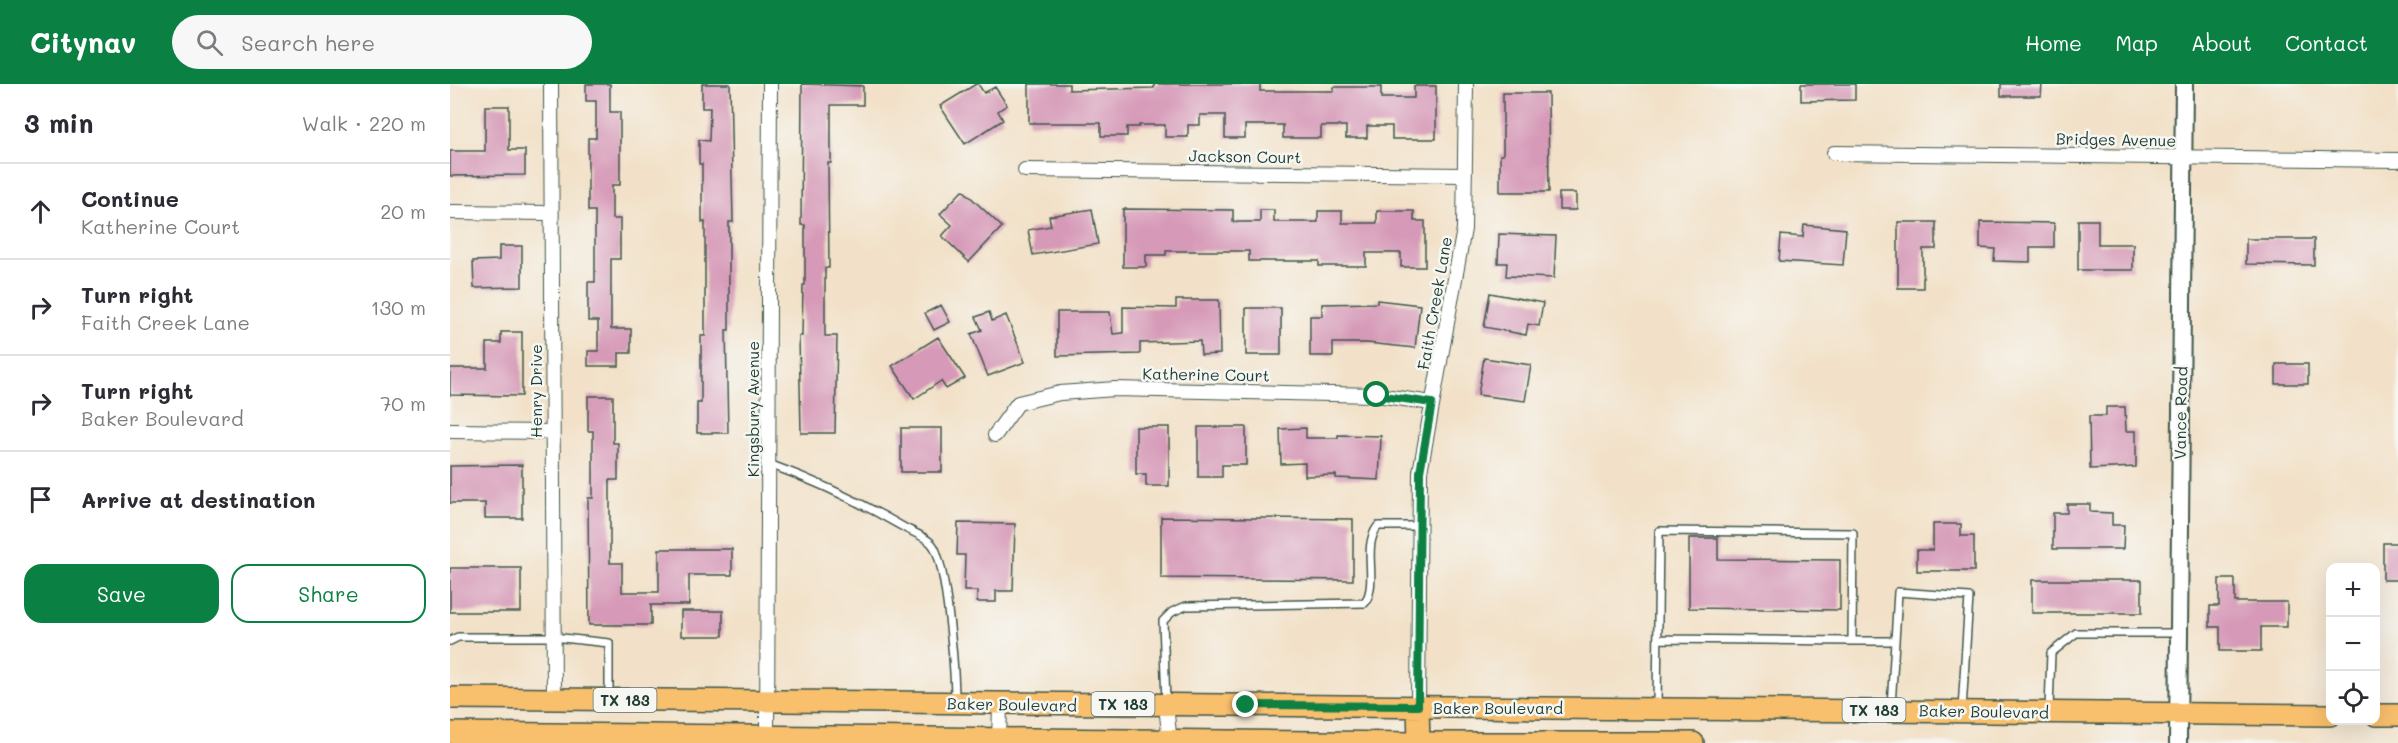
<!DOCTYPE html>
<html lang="en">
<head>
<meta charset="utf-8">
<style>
	body { margin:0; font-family:Mali,sans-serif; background:#f7f7f7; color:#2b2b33 }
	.controls { position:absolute; right:18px; bottom:18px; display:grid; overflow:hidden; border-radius:12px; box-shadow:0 6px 24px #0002 }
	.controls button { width:54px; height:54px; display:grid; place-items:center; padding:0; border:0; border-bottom:2px solid #e1e1e2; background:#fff; color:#2b2b33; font:30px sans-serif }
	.stop { position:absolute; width:18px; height:18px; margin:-14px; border:4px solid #0b8043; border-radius:50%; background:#fff }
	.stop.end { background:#0b8043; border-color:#fff; box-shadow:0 2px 6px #0008 }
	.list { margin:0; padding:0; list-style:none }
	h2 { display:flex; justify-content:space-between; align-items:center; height:78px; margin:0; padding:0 24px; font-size:26px }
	h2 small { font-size:20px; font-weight:400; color:#7c7c81 }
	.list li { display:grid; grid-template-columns:39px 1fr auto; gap:18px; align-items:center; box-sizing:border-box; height:96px; padding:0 24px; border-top:2px solid #e1e1e2 }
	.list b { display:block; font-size:22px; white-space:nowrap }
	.list p { margin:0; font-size:20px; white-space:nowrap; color:#7c7c81 }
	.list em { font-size:20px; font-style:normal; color:#7c7c81 }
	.actions { display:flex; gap:12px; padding:18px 24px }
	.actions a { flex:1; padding:14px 0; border:2px solid #0b8043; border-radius:18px; text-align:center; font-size:21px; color:#0b8043 }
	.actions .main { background:#0b8043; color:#fff }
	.icon { flex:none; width:33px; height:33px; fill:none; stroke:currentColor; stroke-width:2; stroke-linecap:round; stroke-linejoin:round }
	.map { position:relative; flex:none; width:1948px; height:659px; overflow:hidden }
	header { display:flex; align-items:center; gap:36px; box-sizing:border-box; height:84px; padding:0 30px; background:#0b8043; color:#fff }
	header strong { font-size:28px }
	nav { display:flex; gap:33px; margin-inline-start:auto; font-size:21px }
	.search { width:420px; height:54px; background:#f7f7f7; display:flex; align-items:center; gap:15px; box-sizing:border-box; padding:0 21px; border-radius:33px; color:#7c7c81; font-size:22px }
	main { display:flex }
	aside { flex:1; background:#fff }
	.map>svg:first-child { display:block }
	.building { fill:#d699b7 }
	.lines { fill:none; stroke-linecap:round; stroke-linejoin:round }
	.service-casing { stroke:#3f564a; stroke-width:10 }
	.minor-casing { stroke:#3f564a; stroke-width:16 }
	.tertiary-casing { stroke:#3f564a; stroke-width:20 }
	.primary-casing { stroke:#3f564a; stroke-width:24 }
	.service { stroke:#fff; stroke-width:7 }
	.minor { stroke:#fff; stroke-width:14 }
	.tertiary { stroke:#fff; stroke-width:16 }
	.primary { stroke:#f8bf6c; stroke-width:21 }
	.route { stroke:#0b8043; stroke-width:8 }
	.labels { text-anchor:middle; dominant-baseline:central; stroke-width:5; stroke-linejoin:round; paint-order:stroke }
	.shield { fill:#f6f6f2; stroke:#60746d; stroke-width:1.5 }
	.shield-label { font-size:15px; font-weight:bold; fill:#1f3d34 }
	.street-label { font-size:16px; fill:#1f3d34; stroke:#f6f6f2 }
</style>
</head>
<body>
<header>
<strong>Citynav</strong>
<div class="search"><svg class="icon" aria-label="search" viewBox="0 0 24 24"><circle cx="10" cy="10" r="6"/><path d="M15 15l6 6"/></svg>Search here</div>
<nav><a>Home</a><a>Map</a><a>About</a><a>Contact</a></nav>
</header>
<main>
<aside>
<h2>3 min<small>Walk · 220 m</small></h2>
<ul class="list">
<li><svg class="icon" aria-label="ahead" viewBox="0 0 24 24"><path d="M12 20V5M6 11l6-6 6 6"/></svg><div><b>Continue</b><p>Katherine Court</p></div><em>20 m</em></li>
<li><svg class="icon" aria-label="right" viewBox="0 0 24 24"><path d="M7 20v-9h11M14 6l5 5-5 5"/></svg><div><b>Turn right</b><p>Faith Creek Lane</p></div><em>130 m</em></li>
<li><svg class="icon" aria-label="right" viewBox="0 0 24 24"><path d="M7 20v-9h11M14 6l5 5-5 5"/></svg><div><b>Turn right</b><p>Baker Boulevard</p></div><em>70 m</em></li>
<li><svg class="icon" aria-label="arrive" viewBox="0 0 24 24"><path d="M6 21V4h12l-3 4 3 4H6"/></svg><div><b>Arrive at destination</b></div></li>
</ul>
<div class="actions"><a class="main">Save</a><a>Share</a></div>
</aside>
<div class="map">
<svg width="1948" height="659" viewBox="0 0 1948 659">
	<rect width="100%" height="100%" fill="#f6f6f2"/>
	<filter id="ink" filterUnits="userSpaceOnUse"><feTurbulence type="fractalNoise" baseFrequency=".0167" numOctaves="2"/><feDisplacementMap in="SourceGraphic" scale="12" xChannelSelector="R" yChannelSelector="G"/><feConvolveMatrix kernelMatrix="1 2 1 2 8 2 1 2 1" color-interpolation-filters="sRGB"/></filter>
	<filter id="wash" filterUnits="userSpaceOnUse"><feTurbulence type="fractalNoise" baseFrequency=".008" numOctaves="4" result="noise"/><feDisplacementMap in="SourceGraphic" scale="24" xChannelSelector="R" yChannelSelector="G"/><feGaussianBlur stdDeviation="1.35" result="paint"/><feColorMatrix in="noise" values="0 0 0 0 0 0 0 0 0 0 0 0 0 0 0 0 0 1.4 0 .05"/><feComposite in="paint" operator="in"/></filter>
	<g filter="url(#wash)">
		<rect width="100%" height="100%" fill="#f2e1c8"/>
		<g id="blocks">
			<!-- building -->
			<path class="building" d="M136,0H160V28H170V101H162V135H170V175H161V245H181V269H169V282H138V267H148V237H138V198H145V127H138V54H146V17H136Z
				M252,0H280L283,138H279V246H276L278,349H247V319H251V252H255V138H252V80H249V56L259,57L260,24H252Z
				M352,0L413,2V21H381V79H378L379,184H375V252H387L385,349H351L349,252H352L353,201H355V141H351Z
				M526,0H528L534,9L545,3L557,21L548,27L553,36L515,60L490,22Z
				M579,0H619V6L704,4V0H810V7H884V3H931V14H964V2H986V55H942V42H917V54H896V42H871V54H833V41H795V54H775V31H750V41H738V53H715V41H689V43H677V52H651V39H579Z
				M1351,0H1405V16L1351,17Z
				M1551,0H1592L1591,12H1551Z
				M1053,9H1098L1099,108H1050V71H1053Z
				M35,22H59V66H75V91L0,92V67H35Z
				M513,106L552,143L519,178L492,152L502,141L490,130Z
				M1109,109H1126V126H1109Z
				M642,125L648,160L583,171L578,146L601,142L599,132Z
				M673,125L783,126V138H810V126H824V138H868V127H892V139H927V127H964V137H975V183H951V169H916V182H869V177H799V167H716V171H696V183H673Z
				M1628,136H1648V160H1683V186H1628Z
				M1448,138H1486V165H1473V204H1448Z
				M1530,138L1604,139V163H1580V178L1544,177L1545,165L1530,164Z
				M1354,141L1396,145L1393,181L1329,177L1331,151L1353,153Z
				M1049,150L1106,152L1104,194L1056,192L1057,179H1048Z
				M1796,155H1864V181L1796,180Z
				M49,162H72V203L24,204L23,177L49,176Z
				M1040,209L1093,219L1089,242L1078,240L1076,251L1034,243Z
				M726,216H769L770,270L751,271L750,257L690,259V270L607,272V228H660L663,250L673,249V223L726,224Z
				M927,216L970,221L965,264L917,259H883V272H860V232H872V220L927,219Z
				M491,221L500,238L484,246L475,229Z
				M796,224H831V271H796Z
				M539,228L542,237L556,231L575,278L538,292L521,250L532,246L526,233Z
				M51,248H72V312L0,311V284H37V259H51Z
				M488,253L515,294L496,305L491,297L464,315L442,282Z
				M1034,274L1081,281L1075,317L1028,311Z
				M1826,280H1858V300H1826Z
				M138,312H163V359H168V396H160V479H172V508H209V465H282V491H239V521H201V541H139L138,414H143V347H138Z
				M1656,323H1675L1676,347H1686V383L1640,385L1639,332H1656Z
				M686,343H719V402H696V390H686Z
				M748,343H796V381H772V393H748Z
				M451,344H492V388H451Z
				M856,344V354H888V351L931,352L929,396L886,394V391L855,392V379L831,380L830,345Z
				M72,381V434H35V419H0V382Z
				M1617,420H1640V428L1662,429V441H1674L1673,465H1603V429H1617Z
				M711,433L903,435V496L711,494Z
				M508,439L565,440L563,507H546V518H527V507H514L515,471H507Z
				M1483,440H1511V452H1524V487H1467V466H1483Z
				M1239,454H1268V475L1390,476V526L1239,524Z
				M1933,459H1948V496H1933Z
				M0,484H71V528H0Z
				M1769,495H1785V518H1837V543H1811V567H1770V543H1760V522H1769Z
				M1582,496H1692V529H1582Z
				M231,527H273V552H231Z"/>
		</g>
	</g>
	<g filter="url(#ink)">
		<use href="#blocks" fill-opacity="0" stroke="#3f564a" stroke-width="1.5"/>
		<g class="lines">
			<!-- service casing -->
			<g class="service-casing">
				<path id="service" d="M319,380C366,397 412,419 455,444C463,448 476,453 482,460C497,477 505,591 505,617
					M0,557L8,553H103L159,559V612
					M1402,557H1445
					M716,618L713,537L722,528L736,522L915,519C929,496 911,464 928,442H969
					M1207,623L1209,447L1403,449L1402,557L1208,555
					M1441,623L1448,508L1519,513L1512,626
					M1599,625L1601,569L1626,549H1728"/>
			</g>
			<!-- minor casing -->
			<g class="minor-casing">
				<path id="minor" d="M101,0L104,615
					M1384,69L1948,76
					M575,86L1015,91
					M0,128L100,129
					M0,347L102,348
					M545,351L568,319L610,309L665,305L927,311L982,319
					M716,621L720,659
					M968,622L970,388L1014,145L1016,0
					M317,651L320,0
					M549,659L550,620"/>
			</g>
			<!-- tertiary casing -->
			<g class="tertiary-casing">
				<path id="tertiary" d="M1728,659L1734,0"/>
			</g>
			<!-- primary casing -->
			<g class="primary-casing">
				<path id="primary" d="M0,614L1880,631
					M968,622L969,659
					M1926,631H1948
					M0,649L969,659H1243"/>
			</g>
			<!-- service -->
			<use href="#service" class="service"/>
			<!-- minor -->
			<use href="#minor" class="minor"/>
			<!-- tertiary -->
			<use href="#tertiary" class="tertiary"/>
			<!-- primary -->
			<use href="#primary" class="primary"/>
		</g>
	</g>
	<g class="lines" filter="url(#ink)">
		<!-- route -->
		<path class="route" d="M796,621L968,622L970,388L982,319L927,311"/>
	</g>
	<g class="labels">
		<!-- shield labels -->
		<g class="shield">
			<rect x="143.5" y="604" width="63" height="24" rx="4.5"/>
			<rect x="641.5" y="608" width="63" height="24" rx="4.5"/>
			<rect x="1392.5" y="614" width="63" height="24" rx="4.5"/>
		</g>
		<g class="shield-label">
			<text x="175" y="616">TX 183</text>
			<text x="673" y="620">TX 183</text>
			<text x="1424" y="626">TX 183</text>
		</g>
		<!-- street labels -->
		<g class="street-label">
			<text transform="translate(1666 55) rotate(1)">Bridges Avenue</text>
			<text transform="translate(795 72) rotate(1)">Jackson Court</text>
			<text transform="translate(984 219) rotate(-80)">Faith Creek Lane</text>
			<text transform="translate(756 290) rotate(1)">Katherine Court</text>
			<text transform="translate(85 307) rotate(-90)">Henry Drive</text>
			<text transform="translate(302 325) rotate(-90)">Kingsbury Avenue</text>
			<text transform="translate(1730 329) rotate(-89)">Vance Road</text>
			<text transform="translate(562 620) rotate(1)">Baker Boulevard</text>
			<text x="1048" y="623">Baker Boulevard</text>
			<text transform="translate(1534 627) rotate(1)">Baker Boulevard</text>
		</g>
	</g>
</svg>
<div class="controls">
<button>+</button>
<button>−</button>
<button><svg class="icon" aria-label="locate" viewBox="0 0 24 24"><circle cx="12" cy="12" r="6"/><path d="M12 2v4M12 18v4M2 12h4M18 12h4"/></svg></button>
</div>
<div class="stop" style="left:927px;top:311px"></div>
<div class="stop end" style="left:796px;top:621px"></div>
</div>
</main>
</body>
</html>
